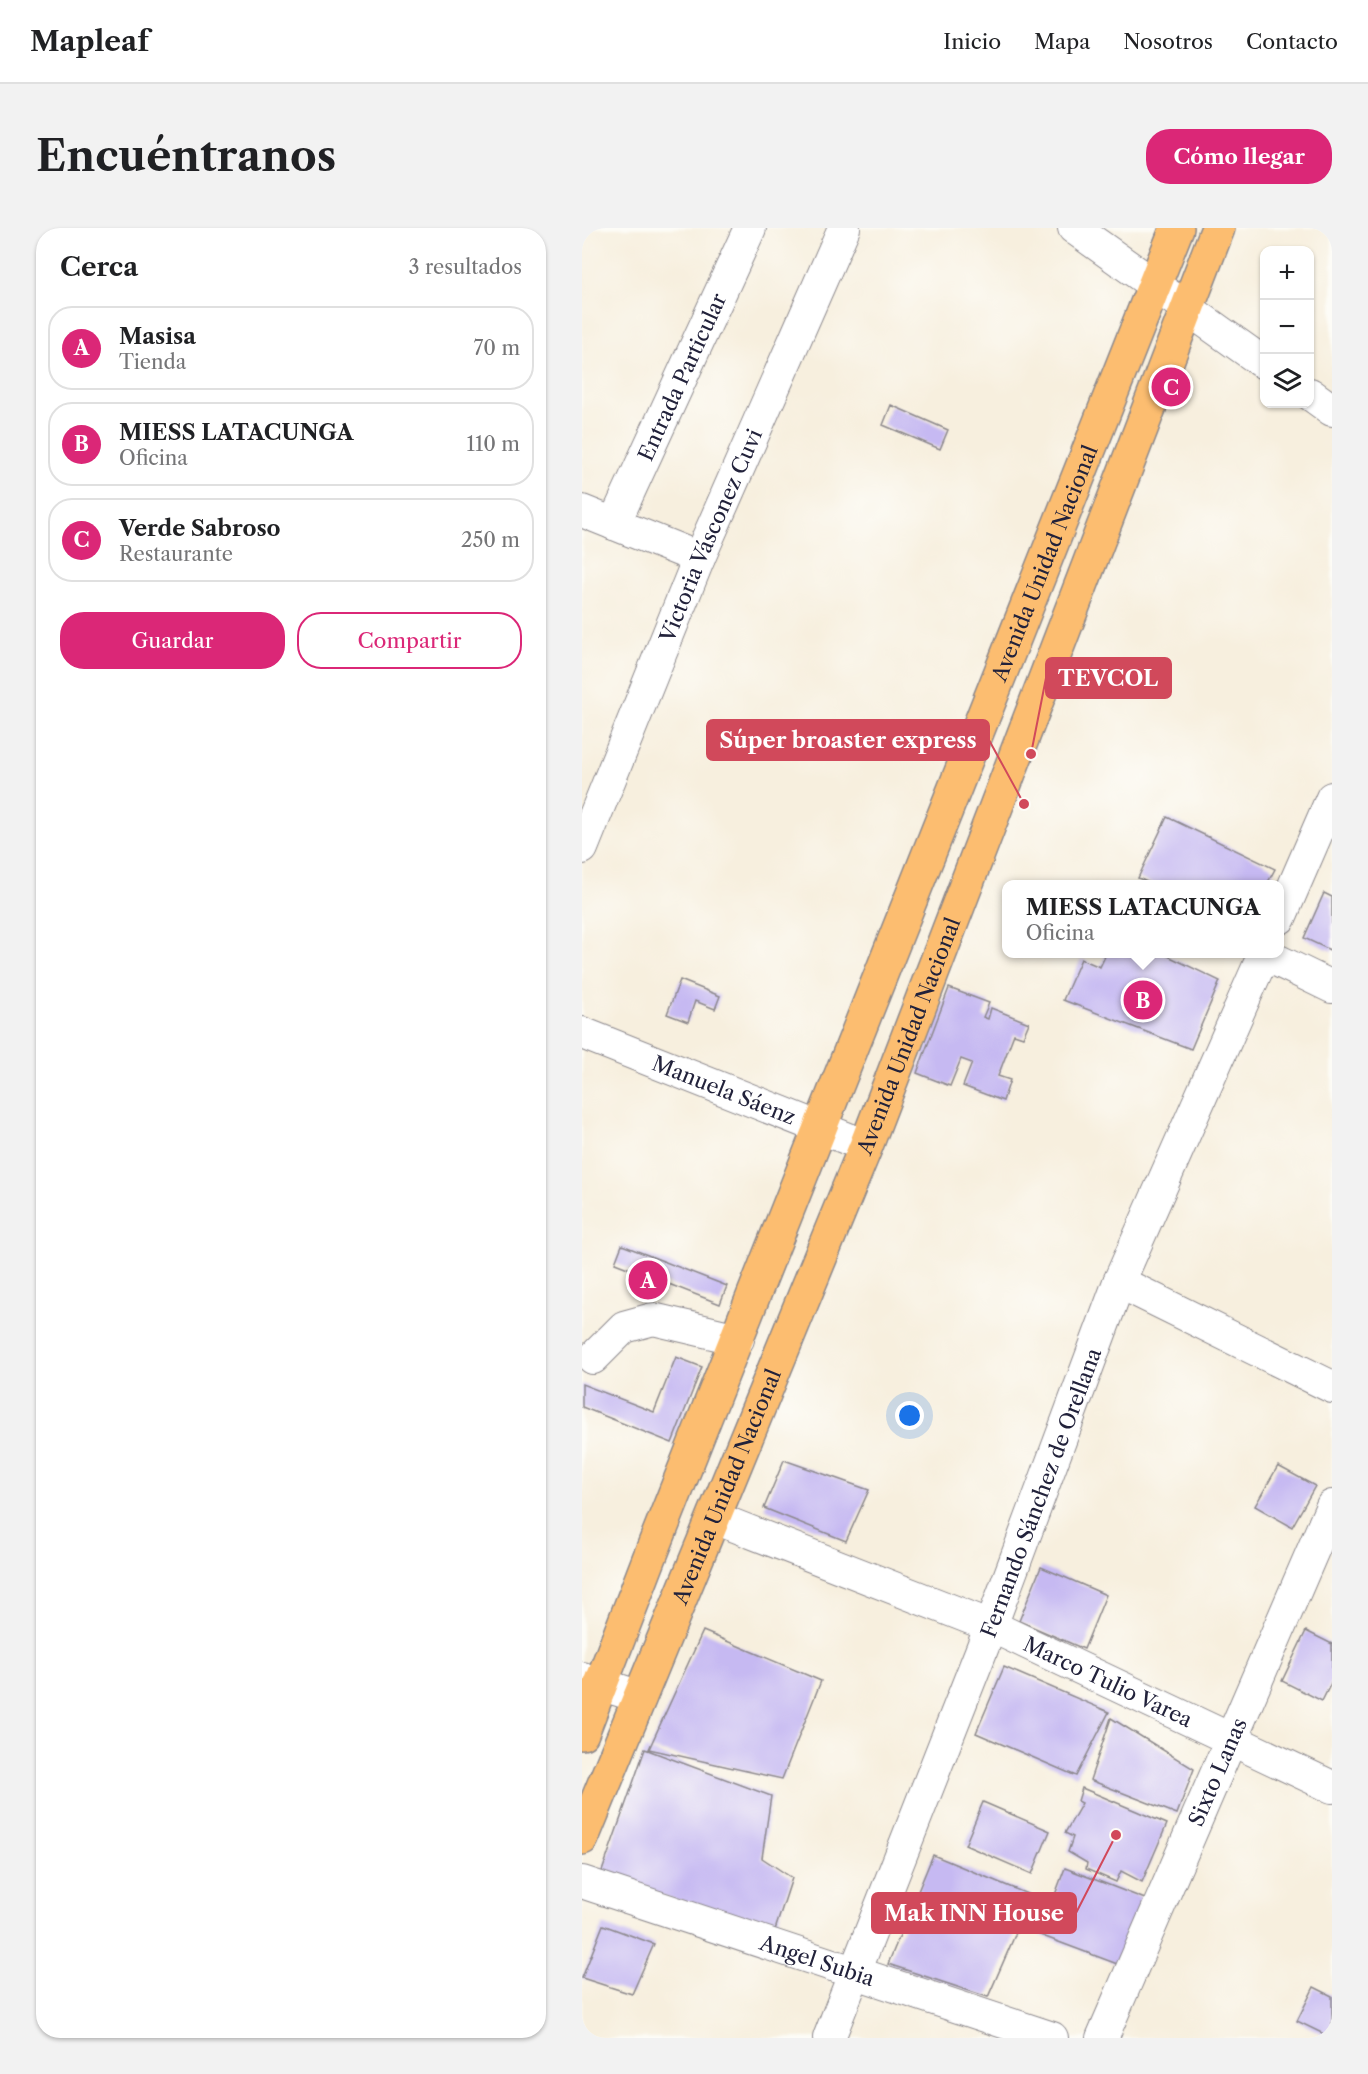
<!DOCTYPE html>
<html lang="es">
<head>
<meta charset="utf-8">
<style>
	body { margin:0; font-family:"Libre Caslon Text",serif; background:#f2f2f2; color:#202124 }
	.controls { position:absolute; right:18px; top:18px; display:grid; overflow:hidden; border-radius:12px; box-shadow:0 2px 4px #0004 }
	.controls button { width:54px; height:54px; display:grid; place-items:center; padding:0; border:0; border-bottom:2px solid #e0e0e0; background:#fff; color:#202124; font:30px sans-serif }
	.you { position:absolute; left:328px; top:1188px; width:21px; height:21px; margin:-15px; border:4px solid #fff; border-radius:50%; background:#1a73e8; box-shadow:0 0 0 9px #1a73e833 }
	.badge { display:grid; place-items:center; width:39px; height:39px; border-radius:50%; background:#db2777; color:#fff; font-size:20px; font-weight:700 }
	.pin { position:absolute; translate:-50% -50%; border:3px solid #fff; box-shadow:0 2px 6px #0006 }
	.popup { position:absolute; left:420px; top:652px; width:282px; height:78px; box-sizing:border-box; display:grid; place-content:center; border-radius:12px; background:#fff; filter:drop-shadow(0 2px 4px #0005); font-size:20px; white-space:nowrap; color:#757577 }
	.popup b { font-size:22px; color:#202124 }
	.popup::after { content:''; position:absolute; left:50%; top:100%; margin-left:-12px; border:12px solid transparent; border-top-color:#fff }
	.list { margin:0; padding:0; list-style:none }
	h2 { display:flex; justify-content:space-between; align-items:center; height:78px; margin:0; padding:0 24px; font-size:26px }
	h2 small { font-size:20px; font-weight:400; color:#757577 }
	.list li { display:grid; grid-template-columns:39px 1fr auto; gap:18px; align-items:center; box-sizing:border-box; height:84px; margin:0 12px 12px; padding:0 12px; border:2px solid #e0e0e0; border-radius:24px }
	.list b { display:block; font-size:22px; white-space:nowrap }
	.list p { margin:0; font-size:20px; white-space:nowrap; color:#757577 }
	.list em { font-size:20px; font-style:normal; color:#757577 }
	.actions { display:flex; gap:12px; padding:18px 24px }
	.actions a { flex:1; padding:14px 0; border:2px solid #db2777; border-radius:24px; text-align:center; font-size:21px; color:#db2777 }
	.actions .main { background:#db2777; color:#fff }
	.icon { flex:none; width:33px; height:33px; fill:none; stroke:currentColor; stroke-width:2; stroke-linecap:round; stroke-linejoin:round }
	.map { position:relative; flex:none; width:750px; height:1810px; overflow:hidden; border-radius:24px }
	header { display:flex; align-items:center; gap:36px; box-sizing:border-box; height:84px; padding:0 30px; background:#fff; border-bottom:2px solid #e0e0e0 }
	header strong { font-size:28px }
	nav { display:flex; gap:33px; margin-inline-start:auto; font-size:21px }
	.intro { display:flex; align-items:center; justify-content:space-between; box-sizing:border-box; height:144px; padding:0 36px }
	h1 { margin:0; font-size:42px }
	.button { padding:15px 27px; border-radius:24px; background:#db2777; color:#fff; font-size:21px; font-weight:700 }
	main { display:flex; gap:36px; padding:0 36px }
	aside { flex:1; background:#fff; border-radius:24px; box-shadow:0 2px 4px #0004 }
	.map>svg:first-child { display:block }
	.building { fill:#c6b9f2 }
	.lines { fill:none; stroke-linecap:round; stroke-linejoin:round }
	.minor-casing { stroke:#8c888c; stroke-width:34 }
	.major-casing { stroke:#8c888c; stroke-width:36 }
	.minor { stroke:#fff; stroke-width:32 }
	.major { stroke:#fcbd6f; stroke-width:33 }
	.labels { text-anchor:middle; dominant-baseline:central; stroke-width:6; stroke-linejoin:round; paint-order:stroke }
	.street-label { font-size:21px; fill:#22223b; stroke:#fdfcf7 }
	.leader { fill:none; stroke:#d1495b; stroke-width:2 }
	.callout-dot { fill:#d1495b; stroke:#fdfcf7; stroke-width:2 }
	.callout { fill:#d1495b; stroke:#d1495b; stroke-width:2 }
	.callout-label { font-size:22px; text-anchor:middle; font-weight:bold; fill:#fff }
</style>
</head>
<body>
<header>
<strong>Mapleaf</strong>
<nav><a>Inicio</a><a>Mapa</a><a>Nosotros</a><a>Contacto</a></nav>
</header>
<div class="intro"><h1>Encuéntranos</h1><a class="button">Cómo llegar</a></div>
<main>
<aside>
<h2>Cerca<small>3 resultados</small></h2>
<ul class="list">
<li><span class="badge">A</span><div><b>Masisa</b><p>Tienda</p></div><em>70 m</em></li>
<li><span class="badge">B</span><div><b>MIESS LATACUNGA</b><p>Oficina</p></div><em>110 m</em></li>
<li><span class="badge">C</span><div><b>Verde Sabroso</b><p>Restaurante</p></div><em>250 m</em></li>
</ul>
<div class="actions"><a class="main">Guardar</a><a>Compartir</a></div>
</aside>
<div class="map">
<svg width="750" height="1810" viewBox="0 0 750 1810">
	<rect width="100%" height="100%" fill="#fdfcf7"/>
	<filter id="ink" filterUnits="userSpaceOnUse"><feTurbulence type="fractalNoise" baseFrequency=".0167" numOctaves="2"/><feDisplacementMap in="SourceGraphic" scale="12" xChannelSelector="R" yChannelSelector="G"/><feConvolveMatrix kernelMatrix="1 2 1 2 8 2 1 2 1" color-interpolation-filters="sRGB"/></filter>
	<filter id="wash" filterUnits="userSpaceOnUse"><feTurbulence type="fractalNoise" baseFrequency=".008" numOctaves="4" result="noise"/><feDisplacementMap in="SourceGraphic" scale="24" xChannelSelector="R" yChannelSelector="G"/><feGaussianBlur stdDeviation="1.35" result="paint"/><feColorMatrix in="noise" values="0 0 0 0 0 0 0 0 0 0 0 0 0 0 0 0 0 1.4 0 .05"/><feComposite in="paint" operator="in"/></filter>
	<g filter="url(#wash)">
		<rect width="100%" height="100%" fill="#f7efde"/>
		<g id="blocks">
			<!-- building -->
			<path class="building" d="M309,177L366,202L358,221L301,197Z
				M585,589L693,641L685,656H570L556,650Z
				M742,665L750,669V723L722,710Z
				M524,726H582L638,753L609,821L481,772L499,731L518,739Z
				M98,752L138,768L133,781L113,773L106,794L85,786Z
				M367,760L407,775L401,789L406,791L409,780L447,795L441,809L432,806L416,848L428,852L421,873L381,858L390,835L379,831L368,858L335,845Z
				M40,1017L145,1058L138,1076L33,1035Z
				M94,1129L120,1139L90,1215L0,1179V1156L72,1184Z
				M202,1232L287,1262L264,1313L182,1280Z
				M696,1238L733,1258L710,1299L673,1278Z
				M459,1339L524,1367L502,1421L437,1393Z
				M121,1403L239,1453L200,1551L67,1521Z
				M724,1403L750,1416V1453L740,1473L700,1453Z
				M422,1439L527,1484L494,1548L394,1505Z
				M529,1490L612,1541L595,1586L508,1552Z
				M63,1521L189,1568L180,1630L210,1650L193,1702L18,1649Z
				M500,1560L585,1596L560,1654L539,1643L534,1654L504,1641L505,1635L486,1624L491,1609L483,1605L500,1575L496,1573Z
				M401,1574L468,1603L450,1646L383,1617Z
				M351,1627L450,1668L406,1769L306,1736Z
				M483,1640L563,1671L538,1737L458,1707Z
				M21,1697L72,1716L50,1766L0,1750Z
				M732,1759L750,1768V1810L715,1793Z"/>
		</g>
	</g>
	<g filter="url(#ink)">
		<use href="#blocks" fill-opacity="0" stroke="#8c888c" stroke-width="1.5"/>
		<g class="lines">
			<!-- minor casing -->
			<g class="minor-casing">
				<g id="minor">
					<path d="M492,0L682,135"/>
					<path d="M728,166L750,182"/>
					<path d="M0,283L117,330"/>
					<path id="s1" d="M32,296L168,0"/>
					<path id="s2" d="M0,620L117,330L262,0"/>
					<path d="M698,690L750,570"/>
					<path d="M682,726L750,759"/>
					<path id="s3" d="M0,805L284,918"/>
					<path d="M537,1054L750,1159"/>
					<path d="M11,1130L42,1099L71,1091L156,1111"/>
					<path id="s4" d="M133,1290L409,1398L750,1559"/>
					<path d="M0,1450L58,1469"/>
					<path id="s5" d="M0,1654L470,1810"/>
					<path id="s6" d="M247,1810L409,1398L537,1054L682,726"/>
					<path id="s7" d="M520,1810L750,1278"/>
				</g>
			</g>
			<!-- major casing -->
			<g class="major-casing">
				<g id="major">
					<path id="s8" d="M0,1505L67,1331L595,0"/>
					<path id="s9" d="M0,1610L284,918L636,0"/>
				</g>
			</g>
			<!-- minor -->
			<use href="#minor" class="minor"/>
			<!-- major -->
			<use href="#major" class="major"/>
		</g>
	</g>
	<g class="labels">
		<!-- street labels -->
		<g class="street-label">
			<text stroke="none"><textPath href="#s1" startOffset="162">Entrada Particular</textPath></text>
			<text stroke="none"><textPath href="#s2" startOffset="338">Victoria Vásconez Cuvi</textPath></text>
			<text stroke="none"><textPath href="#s8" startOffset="1258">Avenida Unidad Nacional</textPath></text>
			<text stroke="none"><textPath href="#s9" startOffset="866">Avenida Unidad Nacional</textPath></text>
			<text stroke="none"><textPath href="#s3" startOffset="153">Manuela Sáenz</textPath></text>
			<text stroke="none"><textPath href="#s9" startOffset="380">Avenida Unidad Nacional</textPath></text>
			<text stroke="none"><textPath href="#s6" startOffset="585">Fernando Sánchez de Orellana</textPath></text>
			<text stroke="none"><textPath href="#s4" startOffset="426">Marco Tulio Varea</textPath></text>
			<text stroke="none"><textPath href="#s7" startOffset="290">Sixto Lanas</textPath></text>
			<text stroke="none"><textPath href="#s5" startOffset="248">Angel Subia</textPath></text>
		</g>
	</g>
	<!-- callouts -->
	<path class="leader" d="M449 526L464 450M442 576L407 512M534 1607L494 1685"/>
	<g class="callout-dot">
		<circle cx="449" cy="526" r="6"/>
		<circle cx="442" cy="576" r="6"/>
		<circle cx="534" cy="1607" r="6"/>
	</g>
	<g class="callout">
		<rect x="464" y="430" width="125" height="40" rx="6"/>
		<rect x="125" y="492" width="282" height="40" rx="6"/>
		<rect x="290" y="1665" width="204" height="40" rx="6"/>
	</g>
	<g class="callout-label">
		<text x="526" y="458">TEVCOL</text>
		<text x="266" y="520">Súper broaster express</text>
		<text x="392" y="1693">Mak INN House</text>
	</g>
</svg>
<div class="controls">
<button>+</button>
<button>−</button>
<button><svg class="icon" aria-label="layers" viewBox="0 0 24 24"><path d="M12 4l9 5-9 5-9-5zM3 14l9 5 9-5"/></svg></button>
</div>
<div class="you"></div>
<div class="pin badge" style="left:66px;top:1052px">A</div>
<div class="pin badge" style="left:561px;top:772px">B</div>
<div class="popup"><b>MIESS LATACUNGA</b>Oficina</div>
<div class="pin badge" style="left:589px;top:159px">C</div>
</div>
</main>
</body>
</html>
